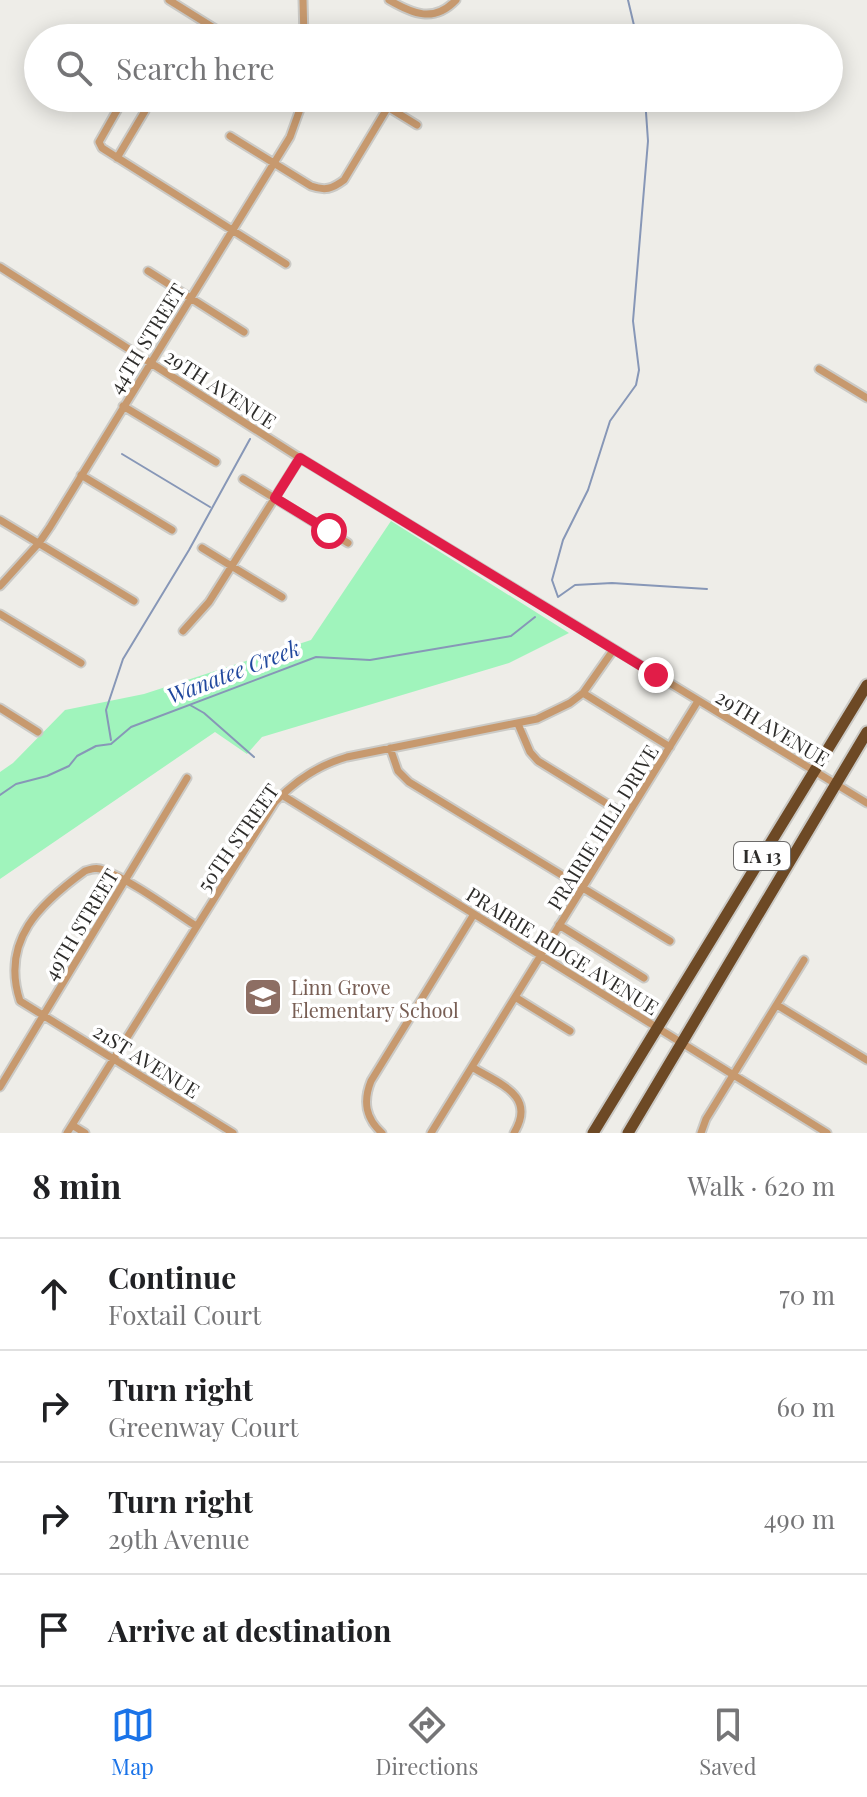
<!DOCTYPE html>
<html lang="en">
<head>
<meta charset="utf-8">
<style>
	body { margin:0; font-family:"Playfair Display",serif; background:#f6f6f6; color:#202124 }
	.stop { position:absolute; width:24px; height:24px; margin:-18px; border:6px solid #e11d48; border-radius:50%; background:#fff }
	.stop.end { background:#e11d48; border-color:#fff; box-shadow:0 2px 8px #0008 }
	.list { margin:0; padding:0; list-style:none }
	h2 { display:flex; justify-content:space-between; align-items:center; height:104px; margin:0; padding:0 32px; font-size:34px }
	h2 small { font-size:26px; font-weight:400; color:#757577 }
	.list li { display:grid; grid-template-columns:52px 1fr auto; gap:24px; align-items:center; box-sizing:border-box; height:112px; padding:0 32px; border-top:2px solid #e0e0e0 }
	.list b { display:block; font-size:30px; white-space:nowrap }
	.list p { margin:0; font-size:26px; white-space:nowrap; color:#757577 }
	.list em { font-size:26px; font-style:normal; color:#757577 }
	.icon { flex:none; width:44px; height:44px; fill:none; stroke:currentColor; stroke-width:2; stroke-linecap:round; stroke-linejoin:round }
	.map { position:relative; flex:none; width:867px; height:1133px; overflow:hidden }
	.search { position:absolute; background:#fff; box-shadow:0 4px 20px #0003; left:24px; right:24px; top:24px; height:88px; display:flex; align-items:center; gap:20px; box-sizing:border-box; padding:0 28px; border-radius:44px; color:#757577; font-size:30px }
	.sheet { height:552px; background:#fff }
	nav { display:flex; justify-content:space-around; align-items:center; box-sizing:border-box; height:112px; border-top:2px solid #e0e0e0; background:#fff; font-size:22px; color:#757577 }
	nav a { display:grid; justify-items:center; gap:4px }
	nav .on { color:#1a73e8 }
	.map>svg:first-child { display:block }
	.green { fill:#a0f4bc }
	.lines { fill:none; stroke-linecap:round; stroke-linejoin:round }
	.stream { stroke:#8797b7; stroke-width:2 }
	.minor-casing { stroke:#cbcac6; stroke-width:11 }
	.highway-casing { stroke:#cbcac6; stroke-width:15 }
	.minor { stroke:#c7996e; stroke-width:7 }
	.highway { stroke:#6d4925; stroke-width:11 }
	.route { stroke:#e11d48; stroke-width:10 }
	.labels { text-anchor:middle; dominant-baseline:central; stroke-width:7; stroke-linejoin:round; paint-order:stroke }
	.shield { fill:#fff; stroke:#6c6b6a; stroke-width:2 }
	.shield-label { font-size:18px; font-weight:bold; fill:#2d2c2a }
	.street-label { font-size:20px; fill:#2d2c2a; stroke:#fff }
	.education-label { font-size:20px; fill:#785e54; stroke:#fff; text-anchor:start }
	.water-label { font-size:22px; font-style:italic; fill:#21489e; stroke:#fff }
</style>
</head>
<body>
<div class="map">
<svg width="867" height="1133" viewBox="0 0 867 1133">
	<rect width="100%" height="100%" fill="#eeede8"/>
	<!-- green -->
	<path class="green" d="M391,521L569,633L509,663L262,737L247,754L215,732L0,879V772L13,763L65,710L144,694L311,640Z"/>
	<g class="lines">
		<!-- stream -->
		<path class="stream" d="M628,0L637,38
			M645,98L648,141L633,321L639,370L636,385L610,421L588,490L563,540L552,580L558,597L575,585L612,583L707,589
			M122,454L210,507
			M190,705L204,713L254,757
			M111,740L106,710L123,659L189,550L250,439
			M0,795L16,784L47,776L69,766L77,756L96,746L111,744L131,727L316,657L370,660L511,636L535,617"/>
		<!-- minor casing -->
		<g class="minor-casing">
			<path id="minor" d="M169,0L230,38
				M303,0L304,38
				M389,0C413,14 434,23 456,0
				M124,98L99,142L102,148L286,264
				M373,98L417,125
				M230,136L311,186C325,191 332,189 344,180L388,107
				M117,158L145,111L146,105L141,98
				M0,267L300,458L867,803
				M148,271L244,332
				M819,369L867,398
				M123,406L216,462
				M81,475L172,530
				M243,479L348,543
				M0,520L134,601
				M202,548L282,597
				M0,586L39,543L50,527L290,137L304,98
				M0,614L81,663
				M183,631L209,602L300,458
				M583,693L670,747
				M0,708L38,732
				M518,724L530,752L538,761L627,816
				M390,748L398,771L409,782L670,941
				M282,795L827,1133
				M559,925L644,978
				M196,926C170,909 131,880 103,870C97,867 91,869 85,871C41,903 0,940 20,1001L233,1133
				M515,997L570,1031
				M777,1005L867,1060
				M472,1067C499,1084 537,1095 514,1133
				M0,1087L187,778
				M72,1125L85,1133
				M67,1133L275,802C296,780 318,765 347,757L537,719L570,703L583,693L614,649
				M382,1133C365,1118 363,1101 371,1081L474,914
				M431,1133L698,701
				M701,1133L706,1119L804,960"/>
		</g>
		<!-- highway casing -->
		<g class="highway-casing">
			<path id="highway" d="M593,1133L867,685
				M628,1133L867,732"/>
		</g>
		<!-- minor -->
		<use href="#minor" class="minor"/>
		<!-- highway -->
		<use href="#highway" class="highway"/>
	</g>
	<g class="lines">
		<!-- route -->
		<path class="route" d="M329,531L275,498L300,458L656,675"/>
	</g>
	<!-- icons -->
	<defs>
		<g id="school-square" transform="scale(2)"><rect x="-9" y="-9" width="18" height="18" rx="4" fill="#8d6e63" stroke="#fff"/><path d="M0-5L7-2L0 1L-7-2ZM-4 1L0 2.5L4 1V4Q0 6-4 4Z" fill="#fff"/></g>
	</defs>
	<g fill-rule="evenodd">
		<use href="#school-square" x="263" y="997"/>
	</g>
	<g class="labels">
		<!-- shield labels -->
		<rect class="shield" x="734" y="842" width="56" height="28" rx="6"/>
		<g class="shield-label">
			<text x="762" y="856">IA 13</text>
		</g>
		<!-- street labels -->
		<g class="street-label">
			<text transform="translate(146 338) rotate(-58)">44TH STREET</text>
			<text transform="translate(221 388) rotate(33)">29TH AVENUE</text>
			<text transform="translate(773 727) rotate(31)">29TH AVENUE</text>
			<text transform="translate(602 827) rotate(-58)">PRAIRIE HILL DRIVE</text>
			<text transform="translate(237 837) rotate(-55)">50TH STREET</text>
			<text transform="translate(80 924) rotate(-59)">49TH STREET</text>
			<text transform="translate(563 950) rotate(32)">PRAIRIE RIDGE AVENUE</text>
			<text transform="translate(147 1060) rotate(32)">21ST AVENUE</text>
		</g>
		<!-- education labels -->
		<g class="education-label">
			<text x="291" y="986">Linn Grove<tspan x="291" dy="23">Elementary School</tspan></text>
		</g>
		<!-- water labels -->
		<g class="water-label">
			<text transform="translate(233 671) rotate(-21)">Wanatee Creek</text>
		</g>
	</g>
</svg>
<div class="stop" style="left:329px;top:531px"></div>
<div class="stop end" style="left:656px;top:675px"></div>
<div class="search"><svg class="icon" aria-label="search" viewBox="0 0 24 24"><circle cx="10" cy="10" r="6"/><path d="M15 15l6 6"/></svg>Search here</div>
</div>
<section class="sheet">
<h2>8 min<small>Walk · 620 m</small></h2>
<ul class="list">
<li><svg class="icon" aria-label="ahead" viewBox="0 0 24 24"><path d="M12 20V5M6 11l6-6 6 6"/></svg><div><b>Continue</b><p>Foxtail Court</p></div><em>70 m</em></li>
<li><svg class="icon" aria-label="right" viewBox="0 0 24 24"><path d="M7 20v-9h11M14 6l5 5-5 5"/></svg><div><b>Turn right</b><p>Greenway Court</p></div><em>60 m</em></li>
<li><svg class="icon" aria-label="right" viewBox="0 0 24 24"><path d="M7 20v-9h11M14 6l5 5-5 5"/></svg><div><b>Turn right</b><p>29th Avenue</p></div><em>490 m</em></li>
<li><svg class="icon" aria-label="arrive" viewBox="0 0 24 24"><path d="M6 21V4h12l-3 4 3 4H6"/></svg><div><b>Arrive at destination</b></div></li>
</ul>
</section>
<nav>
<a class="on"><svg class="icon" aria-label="map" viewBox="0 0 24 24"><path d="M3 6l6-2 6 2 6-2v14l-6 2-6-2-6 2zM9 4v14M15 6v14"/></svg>Map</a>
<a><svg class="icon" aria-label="directions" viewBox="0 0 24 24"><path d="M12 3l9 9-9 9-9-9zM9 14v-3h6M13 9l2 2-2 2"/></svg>Directions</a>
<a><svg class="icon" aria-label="saved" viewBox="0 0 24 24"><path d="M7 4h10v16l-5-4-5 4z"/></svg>Saved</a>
</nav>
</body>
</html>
